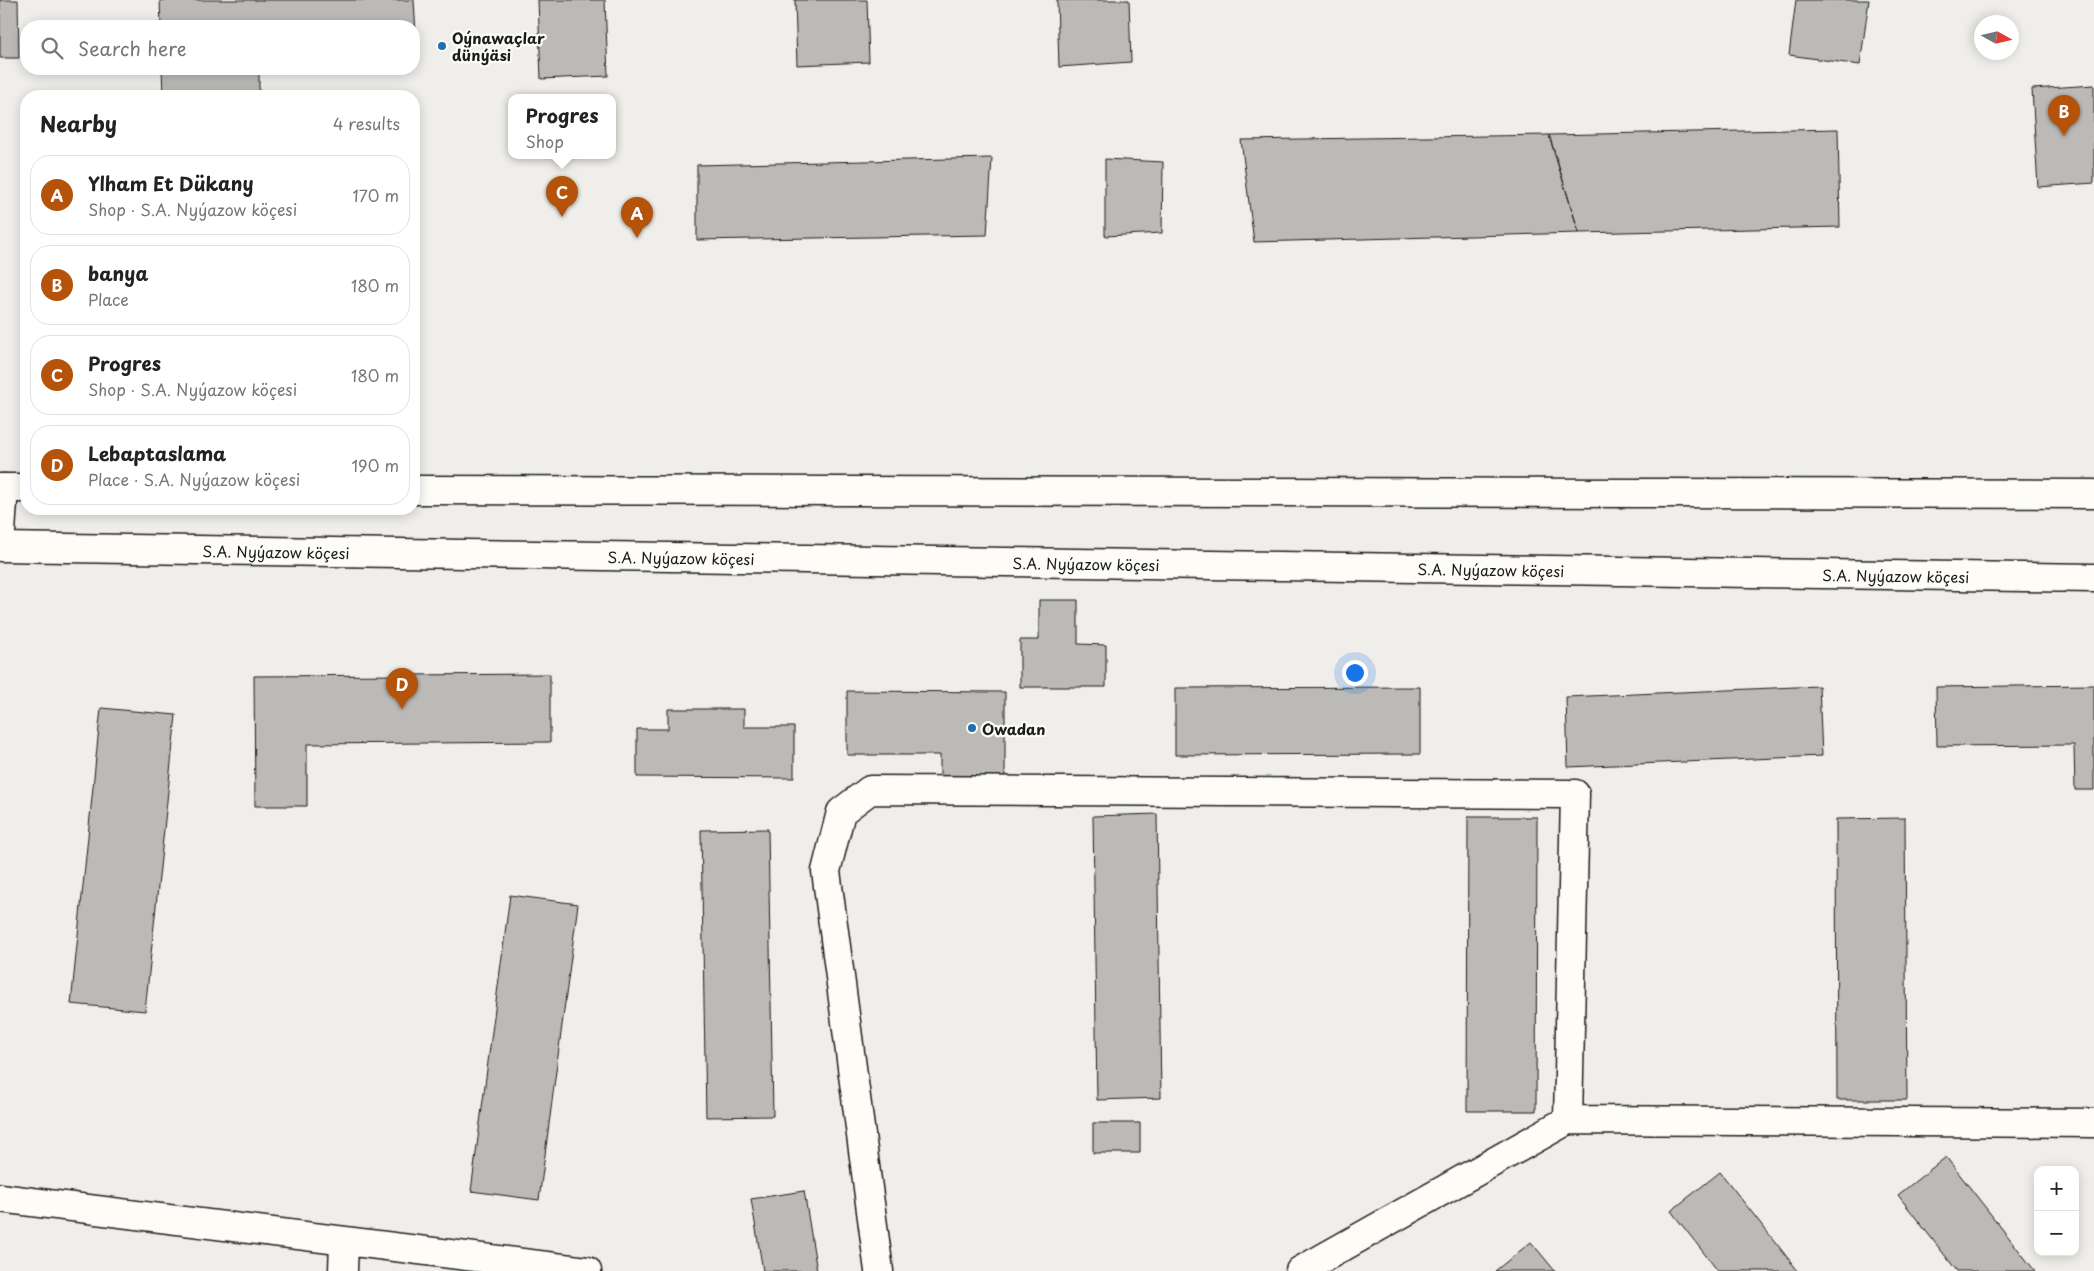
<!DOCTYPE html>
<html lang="en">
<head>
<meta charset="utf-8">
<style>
	body { margin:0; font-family:"Playpen Sans",sans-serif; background:#f2f2f2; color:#222 }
	.controls { position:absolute; right:15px; bottom:15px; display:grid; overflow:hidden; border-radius:10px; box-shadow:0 2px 12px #0003 }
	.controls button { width:45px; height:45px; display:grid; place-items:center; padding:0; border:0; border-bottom:1px solid #e0e0e0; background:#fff; color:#222; font:25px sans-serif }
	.compass { position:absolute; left:1974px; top:15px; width:45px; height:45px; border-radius:50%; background:#fff; box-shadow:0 2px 12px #0003; rotate:98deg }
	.you { position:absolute; left:1354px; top:672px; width:18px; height:18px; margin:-12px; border:4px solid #fff; border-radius:50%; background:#1a73e8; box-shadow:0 0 0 8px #1a73e833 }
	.badge { display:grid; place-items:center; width:32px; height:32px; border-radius:50%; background:#b45309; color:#fff; font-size:16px; font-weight:700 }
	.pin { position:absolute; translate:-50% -41px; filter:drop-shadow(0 1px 2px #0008) }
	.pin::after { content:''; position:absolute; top:26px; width:18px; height:15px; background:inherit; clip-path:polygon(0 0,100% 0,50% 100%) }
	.popup { position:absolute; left:508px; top:94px; width:108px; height:65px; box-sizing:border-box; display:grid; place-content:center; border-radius:10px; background:#fff; filter:drop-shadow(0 1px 4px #0005); font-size:16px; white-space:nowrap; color:#767676 }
	.popup b { font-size:19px; color:#222 }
	.popup::after { content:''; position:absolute; left:50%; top:100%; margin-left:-10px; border:10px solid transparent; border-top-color:#fff }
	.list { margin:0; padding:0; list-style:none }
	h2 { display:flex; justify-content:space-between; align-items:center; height:65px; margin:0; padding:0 20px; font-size:21px }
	h2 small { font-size:16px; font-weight:400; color:#767676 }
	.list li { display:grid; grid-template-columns:32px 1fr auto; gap:15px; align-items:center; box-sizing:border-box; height:80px; margin:0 10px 10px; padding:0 10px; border:1px solid #e0e0e0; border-radius:20px }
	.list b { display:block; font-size:19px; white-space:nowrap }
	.list p { margin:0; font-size:16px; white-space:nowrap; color:#767676 }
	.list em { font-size:16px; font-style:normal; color:#767676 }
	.icon { flex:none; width:28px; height:28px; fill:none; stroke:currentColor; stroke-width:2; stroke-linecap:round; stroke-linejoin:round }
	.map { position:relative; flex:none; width:2094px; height:1271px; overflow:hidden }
	.search { position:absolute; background:#fff; box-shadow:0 2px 12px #0003; left:20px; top:20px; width:400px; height:55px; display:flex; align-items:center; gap:12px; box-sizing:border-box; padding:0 18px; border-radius:20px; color:#767676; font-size:19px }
	.panel { position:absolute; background:#fff; box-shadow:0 2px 12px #0003; left:20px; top:90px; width:400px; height:425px; border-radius:20px }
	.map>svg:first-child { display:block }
	.building { fill:#bbbab6; stroke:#1c1c1c }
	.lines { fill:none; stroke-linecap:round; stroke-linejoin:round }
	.minor-casing { stroke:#1c1c1c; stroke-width:31 }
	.major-casing { stroke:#1c1c1c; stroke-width:31 }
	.minor { stroke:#fdfcf7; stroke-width:28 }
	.major { stroke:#fdfcf7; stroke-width:28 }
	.poi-dot { fill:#1f6fb2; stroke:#fdfcf7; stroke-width:2 }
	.labels { text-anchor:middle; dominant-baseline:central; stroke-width:4.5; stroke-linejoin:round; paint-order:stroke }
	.poi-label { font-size:15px; font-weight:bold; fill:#1c1c1c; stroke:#fdfcf7; text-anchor:start }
	.street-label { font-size:15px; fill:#1c1c1c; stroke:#fdfcf7 }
</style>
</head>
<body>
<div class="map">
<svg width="2094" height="1271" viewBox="0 0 2094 1271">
	<rect width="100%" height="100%" fill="#f0eeea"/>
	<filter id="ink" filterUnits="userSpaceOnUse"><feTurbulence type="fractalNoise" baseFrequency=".02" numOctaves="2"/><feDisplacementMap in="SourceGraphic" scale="10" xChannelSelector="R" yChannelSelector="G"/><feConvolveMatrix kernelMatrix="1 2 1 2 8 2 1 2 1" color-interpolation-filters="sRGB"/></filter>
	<g filter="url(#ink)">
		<!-- building -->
		<path class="building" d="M0,0H18L19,58H0Z
			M160,0H414L417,53H414V26H161Z
			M538,0H605L608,76L541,79Z
			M795,0H867L869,62L797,65Z
			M1057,0H1129L1131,62L1059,67Z
			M1796,0H1869L1860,65L1789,55Z
			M162,69H259V96H163Z
			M2094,85V183L2038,187L2032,89Z
			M1838,129L1840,227L1579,233L1549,135Z
			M1549,135L1579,233L1254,242L1241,140Z
			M992,158L987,235L697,240V165Z
			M1105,159L1163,162L1162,233L1105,236Z
			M1039,600H1078V644L1106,645V687H1020V640H1039Z
			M550,674V742L307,744V806H255L254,676Z
			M2094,685V790H2075L2074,745L1937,746L1936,687Z
			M1819,686L1822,756L1568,767L1566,697Z
			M1420,687V754L1175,755V688Z
			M847,691L1005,692V777H940V755H847Z
			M101,708L176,715L145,1011L71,1004Z
			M668,709H744V727H794V778L637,777V729H668Z
			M1157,814L1161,1098L1097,1100L1093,816Z
			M1468,817H1537L1536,1111H1467Z
			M1905,818L1907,1100H1837L1836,819Z
			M768,829L773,1116L706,1117L701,830Z
			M510,895L578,904L539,1200L471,1191Z
			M1093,1123H1140V1153H1093Z
			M1946,1157L2035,1271H1957L1898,1195Z
			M1720,1172L1798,1271H1718L1671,1211Z
			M804,1191L817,1271H763L751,1199Z
			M1531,1242L1555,1271H1495Z"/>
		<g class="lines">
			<!-- minor casing -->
			<g class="minor-casing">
				<path id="minor" d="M0,546L4,488
					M0,1198L587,1271
					M343,1271L344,1241
					M879,1271L826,871L841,812L870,790L1575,794L1568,1120
					M1300,1271L1568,1120L2094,1123"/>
			</g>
			<!-- major casing -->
			<g class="major-casing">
				<g id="major">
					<path d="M0,488H26"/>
					<path d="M414,490L2094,494"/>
					<path id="s1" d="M0,547L2094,578"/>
				</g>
			</g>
			<!-- minor -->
			<use href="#minor" class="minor"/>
			<!-- major -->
			<use href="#major" class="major"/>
		</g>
	</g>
	<!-- markers -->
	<g class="poi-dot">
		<circle cx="442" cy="46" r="5"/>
		<circle cx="972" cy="728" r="5"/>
	</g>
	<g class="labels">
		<!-- poi labels -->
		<g class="poi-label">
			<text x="452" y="37">Oýnawaçlar<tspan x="452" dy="17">dünýäsi</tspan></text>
			<text x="982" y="728">Owadan</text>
		</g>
		<!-- street labels -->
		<g class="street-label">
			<text stroke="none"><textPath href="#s1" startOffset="276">S.A. Nyýazow köçesi</textPath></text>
			<text stroke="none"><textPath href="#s1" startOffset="681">S.A. Nyýazow köçesi</textPath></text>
			<text stroke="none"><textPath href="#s1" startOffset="1086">S.A. Nyýazow köçesi</textPath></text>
			<text stroke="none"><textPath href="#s1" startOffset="1491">S.A. Nyýazow köçesi</textPath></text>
			<text stroke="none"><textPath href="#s1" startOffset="1896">S.A. Nyýazow köçesi</textPath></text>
		</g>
	</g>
</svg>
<div class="controls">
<button>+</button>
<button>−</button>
</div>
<svg class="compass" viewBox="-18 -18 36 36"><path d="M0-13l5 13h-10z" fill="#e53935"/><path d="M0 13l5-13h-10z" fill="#767676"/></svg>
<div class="you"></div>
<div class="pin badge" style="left:637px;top:238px">A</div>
<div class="pin badge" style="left:2064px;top:136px">B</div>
<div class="pin badge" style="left:562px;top:217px">C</div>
<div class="popup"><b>Progres</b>Shop</div>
<div class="pin badge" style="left:402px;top:709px">D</div>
<div class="search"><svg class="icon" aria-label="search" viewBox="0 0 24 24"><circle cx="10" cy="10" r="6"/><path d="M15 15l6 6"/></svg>Search here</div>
<section class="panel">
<h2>Nearby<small>4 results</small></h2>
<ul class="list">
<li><span class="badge">A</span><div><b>Ylham Et Dükany</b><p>Shop · S.A. Nyýazow köçesi</p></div><em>170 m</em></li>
<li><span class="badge">B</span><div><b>banya</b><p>Place</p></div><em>180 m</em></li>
<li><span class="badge">C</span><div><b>Progres</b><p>Shop · S.A. Nyýazow köçesi</p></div><em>180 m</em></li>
<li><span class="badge">D</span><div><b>Lebaptaslama</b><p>Place · S.A. Nyýazow köçesi</p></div><em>190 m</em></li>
</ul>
</section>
</div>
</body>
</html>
